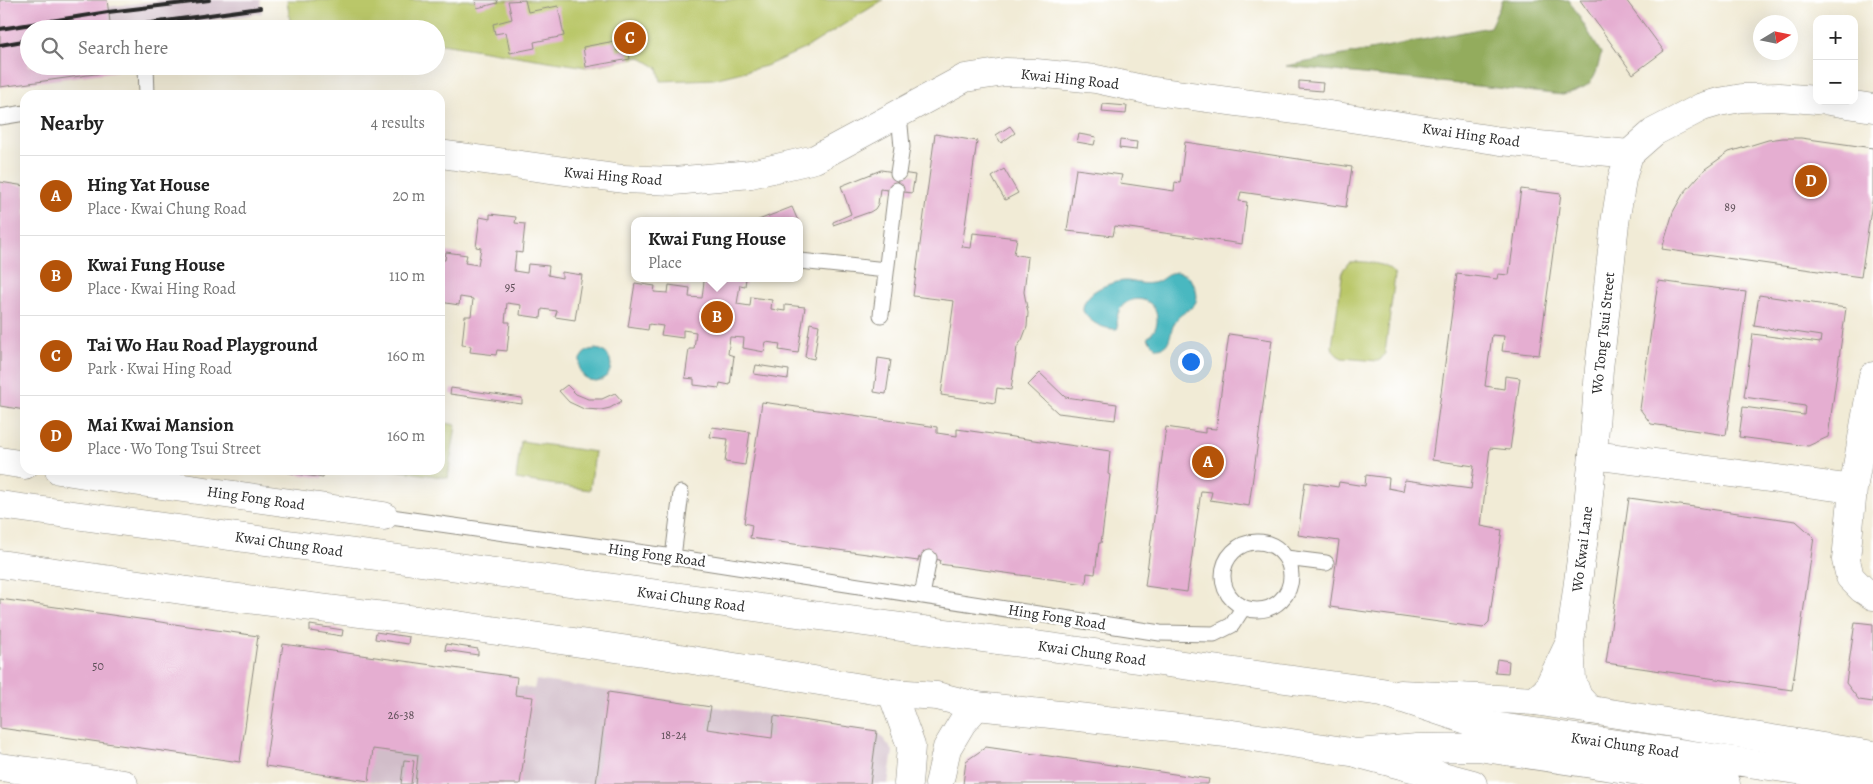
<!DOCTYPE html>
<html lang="en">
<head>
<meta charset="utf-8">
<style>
	body { margin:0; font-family:Alegreya,serif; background:#f6f6f6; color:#222 }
	.controls { position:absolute; right:15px; top:15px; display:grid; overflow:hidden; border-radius:10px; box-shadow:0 5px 20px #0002 }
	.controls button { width:45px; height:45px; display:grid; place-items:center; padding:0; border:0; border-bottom:1px solid #e0e0e0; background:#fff; color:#222; font:25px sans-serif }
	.compass { position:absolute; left:1753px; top:15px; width:45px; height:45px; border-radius:50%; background:#fff; box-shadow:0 5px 20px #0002; rotate:80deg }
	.you { position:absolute; left:1190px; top:361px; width:18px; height:18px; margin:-12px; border:4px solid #fff; border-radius:50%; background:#1a73e8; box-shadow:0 0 0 8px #1a73e833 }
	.badge { display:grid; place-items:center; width:32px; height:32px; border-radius:50%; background:#b45309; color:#fff; font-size:16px; font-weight:700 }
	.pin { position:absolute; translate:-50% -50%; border:2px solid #fff; box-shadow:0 1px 5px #0006 }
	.popup { position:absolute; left:631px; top:217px; width:172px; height:65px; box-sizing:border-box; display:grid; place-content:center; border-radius:10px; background:#fff; filter:drop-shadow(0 1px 4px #0005); font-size:16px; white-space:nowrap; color:#767676 }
	.popup b { font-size:19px; color:#222 }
	.popup::after { content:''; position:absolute; left:50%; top:100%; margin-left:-10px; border:10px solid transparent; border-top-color:#fff }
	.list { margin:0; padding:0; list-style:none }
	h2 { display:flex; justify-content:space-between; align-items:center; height:65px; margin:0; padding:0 20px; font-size:21px }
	h2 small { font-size:16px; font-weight:400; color:#767676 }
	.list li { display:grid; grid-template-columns:32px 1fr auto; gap:15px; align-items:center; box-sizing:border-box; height:80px; padding:0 20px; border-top:1px solid #e0e0e0 }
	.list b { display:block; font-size:19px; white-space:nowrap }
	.list p { margin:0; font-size:16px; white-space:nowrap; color:#767676 }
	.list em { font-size:16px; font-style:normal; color:#767676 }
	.icon { flex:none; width:28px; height:28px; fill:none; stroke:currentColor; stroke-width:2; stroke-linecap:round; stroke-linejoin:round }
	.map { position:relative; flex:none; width:1873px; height:784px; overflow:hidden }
	.search { position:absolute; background:#fff; box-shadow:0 5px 20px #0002; left:20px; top:20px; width:425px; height:55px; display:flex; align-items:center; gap:12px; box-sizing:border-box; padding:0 18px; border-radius:28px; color:#767676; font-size:19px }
	.panel { position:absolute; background:#fff; box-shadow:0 5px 20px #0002; left:20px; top:90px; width:425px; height:385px; border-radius:15px }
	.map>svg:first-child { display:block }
	.industrial { fill:#d1bdc9 }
	.green { fill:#bac769; stroke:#72794a }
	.forest { fill:#93ac5d; stroke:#5f6c44 }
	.water { fill:#49b8c0; stroke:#3a7276 }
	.building { fill:#e5aed1 }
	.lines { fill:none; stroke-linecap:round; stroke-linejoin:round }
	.service-casing { stroke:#8e8b80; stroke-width:17 }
	.minor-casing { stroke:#8e8b80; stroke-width:29 }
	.tertiary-casing { stroke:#8e8b80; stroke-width:29 }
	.secondary-casing { stroke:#8e8b80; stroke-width:29 }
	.primary-casing { stroke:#8e8b80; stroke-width:29 }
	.service { stroke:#fff; stroke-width:15 }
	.minor { stroke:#fff; stroke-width:28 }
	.tertiary { stroke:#fff; stroke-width:28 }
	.secondary { stroke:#fff; stroke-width:28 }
	.primary { stroke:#fff; stroke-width:28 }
	.rail { stroke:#2b2b2b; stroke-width:4 }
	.labels { text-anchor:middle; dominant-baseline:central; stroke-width:5; stroke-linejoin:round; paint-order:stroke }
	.number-label { font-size:12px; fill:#5a4c54 }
	.street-label { font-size:15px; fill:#2b2b2b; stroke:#fff }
</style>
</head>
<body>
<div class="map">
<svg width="1873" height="784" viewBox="0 0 1873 784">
	<rect width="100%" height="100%" fill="#fff"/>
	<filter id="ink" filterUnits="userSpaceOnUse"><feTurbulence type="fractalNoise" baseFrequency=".02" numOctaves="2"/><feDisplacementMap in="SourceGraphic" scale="10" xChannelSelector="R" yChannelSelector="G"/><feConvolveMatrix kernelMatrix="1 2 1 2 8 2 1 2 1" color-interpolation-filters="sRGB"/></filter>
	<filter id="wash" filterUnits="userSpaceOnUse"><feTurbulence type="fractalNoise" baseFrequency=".0096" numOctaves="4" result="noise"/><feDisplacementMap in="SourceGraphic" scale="20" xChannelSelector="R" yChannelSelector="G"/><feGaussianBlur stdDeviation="1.12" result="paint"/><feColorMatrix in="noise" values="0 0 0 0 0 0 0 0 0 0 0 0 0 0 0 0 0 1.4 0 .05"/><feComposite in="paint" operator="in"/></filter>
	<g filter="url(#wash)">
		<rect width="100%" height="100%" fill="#f1ebd6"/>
		<!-- industrial -->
		<path class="industrial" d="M163,0H260L262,13L156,29H111L107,7Z
			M283,644L517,677L516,686L534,689L536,680L877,731L893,751L888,784H392L265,766Z"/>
		<!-- green -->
		<path class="green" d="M287,0H883L806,48L766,66L714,79L661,81L658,68L640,57L586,67L436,43V29H343L290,21Z
			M1349,262C1363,261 1388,262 1395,276L1385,353L1381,359L1378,361L1342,358C1336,355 1333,352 1332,346L1343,270Z
			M440,422L456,425L448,478L395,470H440Z
			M521,441L595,452L590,490L516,479Z"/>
		<!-- forest -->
		<path class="forest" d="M1503,0H1569L1601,53C1595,83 1592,86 1563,95L1286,66L1490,27Z"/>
		<!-- water -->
		<path class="water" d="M1176,272C1185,273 1191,277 1194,285C1205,310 1182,308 1175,322C1169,332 1172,348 1157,348L1147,338C1153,333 1158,327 1157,318C1155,289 1110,295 1118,328L1116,329C1103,329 1090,323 1083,311C1082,292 1109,282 1125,281C1135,281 1139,285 1152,283C1162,282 1166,273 1176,272Z
			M579 365a16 16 0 1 1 32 0a16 16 0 1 1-32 0Z"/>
		<g id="blocks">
			<!-- building -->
			<path class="building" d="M0,0H107L111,29H29V66H117V71L0,87Z
				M475,0H497L498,3L477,8Z
				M525,0L528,12L558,6L564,36L534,42L535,48L510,53L506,32L495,34L493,24L512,19L508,1Z
				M1580,0H1626L1664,51L1633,74Z
				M615,41L617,51L628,49L630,59L586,67L583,47Z
				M1299,81L1323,83L1322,91L1299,89Z
				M1103,104L1127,106L1126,114L1102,112Z
				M1010,126L1015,133L1001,143L996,135Z
				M935,134L977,141L962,247L971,248L973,233L1017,238L1014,254L1028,257L1024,292L1028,313L1027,327L1022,340L1017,347L1011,390L997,388L995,403L941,395L954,301L913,296Z
				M1079,134L1096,137L1094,145L1077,142Z
				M1783,138H1801L1873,148V196L1861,277L1662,249L1673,212L1683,194L1705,169L1729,152L1768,140Z
				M1120,140L1137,142L1136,150L1119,148Z
				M1185,142L1352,167L1346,207L1241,192L1239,201L1247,202L1242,244L1115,226L1113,236L1067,231L1076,169L1122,175L1120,183L1174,191L1175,182L1180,183Z
				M1004,169L1018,193L1005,200L992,177Z
				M881,170L915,175L912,193L880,189L878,204L875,209L870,212L833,225V222L851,214L841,186Z
				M0,182L25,186V410L0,406Z
				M1521,189L1561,194L1539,355L1502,351L1504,336L1492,335L1485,386L1504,389L1505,376L1520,378L1510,450L1490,448L1486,481L1481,526L1502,530L1489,622L1483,628L1330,607L1339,541L1298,535L1305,482L1338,487L1339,482L1365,486L1366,475L1389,478L1388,488L1403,491L1405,480L1471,489L1474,466L1432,460L1457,274L1497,279L1498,274L1509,275Z
				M792,207L798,221H756Z
				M490,214L516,217L515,223L525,224L522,253L516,252L514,271L527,273L528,264L549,266L548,275L562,278V272L582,275L575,320L555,317L557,311L542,309L541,318L520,315L521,305L507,303L505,322H510L507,351L497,350L496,355L470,352L471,346L462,345L465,316H471L473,299L460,297L459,305L440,302V260H445L446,252L467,255L465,263L478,265L481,248L476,247L480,217L490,219Z
				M697,278H746L745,286L740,285L737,304L750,306L751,297L772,300L771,309L785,311V305L805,307L798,353L779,350L780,344L766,342L764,352L743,348L744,338L730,337L728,354L734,356L730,385L720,383L719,388L694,385V379L685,378L689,349H694L696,332L683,330V338L661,335L663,326L649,324L648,330L628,327L635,283L655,286L654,292L668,293L669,285L690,288L689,297L702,298L704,281Z
				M1658,281L1746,292L1726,435L1651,424L1640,409Z
				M1759,295L1846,308L1828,437L1808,446L1739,437L1743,407L1804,415L1805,406L1744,397L1753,334L1820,343L1821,336L1754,326Z
				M810,323L819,325L814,359L805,357Z
				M1229,334L1272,340L1249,506L1210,500L1212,492L1201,491L1187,592L1145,586L1166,427L1205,433V428L1216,429Z
				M878,358L891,360L886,394L874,392Z
				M756,365L789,370L788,379L754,374Z
				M1040,373L1065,397L1117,404L1115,420L1058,413L1028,385Z
				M567,385L576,394L588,399H602L615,393L622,401L610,408L601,410L584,409L569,402L559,391Z
				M451,388L522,398V404L450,394Z
				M762,402L937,427V433L957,436V429L1110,451L1108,474L1110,475L1101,543H1099L1095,574L1087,573L1086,584L939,564L940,560L919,557L918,561L750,538L752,525L744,523Z
				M712,427L750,432L745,465L725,462L728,439L710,437Z
				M271,470H324L323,478Z
				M1629,498L1796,521L1814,537L1792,690L1606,663Z
				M0,599L258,636L240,762L0,728Z
				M1855,622L1873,624V702L1859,700L1846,683Z
				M310,625L343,630L342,636L310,631Z
				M376,632L409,637L408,644L375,639Z
				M283,644L517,677L515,695L533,697L520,784H415L418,755L373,749L369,781L265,766Z
				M446,644L478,649V655L445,650Z
				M1497,659L1509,661L1508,673L1495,672Z
				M608,692L711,707L707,729L772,738L774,716L877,731L870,784H596Z
				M986,747L1209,779L1208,784H963L966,761Z
				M404,760L414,761L411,784H401Z"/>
		</g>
	</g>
	<g filter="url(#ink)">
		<use href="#blocks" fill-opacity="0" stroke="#8e8b80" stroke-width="1"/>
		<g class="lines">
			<!-- service casing -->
			<g class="service-casing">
				<path id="service" d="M146,66L147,95
					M0,117L25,113
					M898,173L902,147L899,115
					M800,261L886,270
					M881,315L896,190
					M384,516L673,557L1160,633L1214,634L1232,625L1243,608
					M1223 576a34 34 0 1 1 68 0a34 34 0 1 1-68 0Z
					M673,557L681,493
					M1286,558L1326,563
					M922,596L929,558"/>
			</g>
			<!-- minor casing -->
			<g class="minor-casing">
				<path id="minor" d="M1873,376L1853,489L1846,560L1850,577L1862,589L1873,596
					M1593,455L1853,489
					M97,476L384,516"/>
			</g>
			<!-- tertiary casing -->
			<g class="tertiary-casing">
				<path id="tertiary" d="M1829,101L1873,108
					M440,154L623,179L674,181L751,174L815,159L965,78L1005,72L1036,73L1096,79L1147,90L1317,113L1501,141L1629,154
					M0,461L25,465
					M59,470L97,476V470
					M892,693L911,746L908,784
					M1535,701L1547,690L1568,646
					M1590,710L1578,697L1572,680L1570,642L1587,514L1593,455L1599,369L1615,223L1622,179L1629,154L1654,132L1702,107L1719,102L1742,98L1779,97L1817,100
					M0,767L124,784
					M939,784L947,748L962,723L977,706"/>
			</g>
			<!-- secondary casing -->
			<g class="secondary-casing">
				<path id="secondary" d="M1400,694L1535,701L1873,755
					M1359,754L1473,784"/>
			</g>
			<!-- primary casing -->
			<g class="primary-casing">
				<path id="primary" d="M0,505L1382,692L1479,724L1873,781
					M0,564L223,596L449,624L650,653L892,693L937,696L977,706L1226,733L1357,753L1417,748L1478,747L1726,784"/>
			</g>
			<!-- service -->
			<use href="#service" class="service"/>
			<!-- minor -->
			<use href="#minor" class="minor"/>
			<!-- tertiary -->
			<use href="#tertiary" class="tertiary"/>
			<!-- secondary -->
			<use href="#secondary" class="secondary"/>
			<!-- primary -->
			<use href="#primary" class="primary"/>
			<!-- rail -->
			<path class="rail" d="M0,29L108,12L209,0
				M108,29L260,8
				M0,45L29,40"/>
		</g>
	</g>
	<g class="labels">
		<!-- number labels -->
		<g class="number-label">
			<text x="1730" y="207">89</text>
			<text x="510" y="287">95</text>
			<text x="98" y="666">50</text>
			<text x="401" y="715">26-38</text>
			<text x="674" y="735">18-24</text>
		</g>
		<!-- street labels -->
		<g class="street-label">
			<text transform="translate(1070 79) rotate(6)">Kwai Hing Road</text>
			<text transform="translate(1471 135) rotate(8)">Kwai Hing Road</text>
			<text transform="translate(613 176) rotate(5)">Kwai Hing Road</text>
			<text transform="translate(1603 333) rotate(-84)">Wo Tong Tsui Street</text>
			<text transform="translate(256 498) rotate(8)">Hing Fong Road</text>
			<text transform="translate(289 544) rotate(8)">Kwai Chung Road</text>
			<text transform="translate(1582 549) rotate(-83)">Wo Kwai Lane</text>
			<text transform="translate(657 555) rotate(8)">Hing Fong Road</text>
			<text transform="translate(691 599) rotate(8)">Kwai Chung Road</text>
			<text transform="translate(1057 617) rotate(9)">Hing Fong Road</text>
			<text transform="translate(1092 653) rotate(8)">Kwai Chung Road</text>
			<text transform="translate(1625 745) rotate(8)">Kwai Chung Road</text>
		</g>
	</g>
</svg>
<div class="controls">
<button>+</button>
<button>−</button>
</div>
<svg class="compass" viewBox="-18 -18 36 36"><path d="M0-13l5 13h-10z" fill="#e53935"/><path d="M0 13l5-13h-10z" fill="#767676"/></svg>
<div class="you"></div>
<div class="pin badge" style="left:1208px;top:462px">A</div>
<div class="pin badge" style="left:717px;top:317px">B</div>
<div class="popup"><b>Kwai Fung House</b>Place</div>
<div class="pin badge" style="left:630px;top:38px">C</div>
<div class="pin badge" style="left:1811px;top:181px">D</div>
<div class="search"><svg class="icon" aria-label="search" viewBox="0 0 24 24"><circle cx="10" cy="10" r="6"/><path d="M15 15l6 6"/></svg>Search here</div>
<section class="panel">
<h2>Nearby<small>4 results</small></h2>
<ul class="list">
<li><span class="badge">A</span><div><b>Hing Yat House</b><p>Place · Kwai Chung Road</p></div><em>20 m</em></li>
<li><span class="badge">B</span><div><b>Kwai Fung House</b><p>Place · Kwai Hing Road</p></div><em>110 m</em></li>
<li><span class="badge">C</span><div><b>Tai Wo Hau Road Playground</b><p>Park · Kwai Hing Road</p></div><em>160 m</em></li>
<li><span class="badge">D</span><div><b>Mai Kwai Mansion</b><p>Place · Wo Tong Tsui Street</p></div><em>160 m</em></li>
</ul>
</section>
</div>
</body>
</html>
